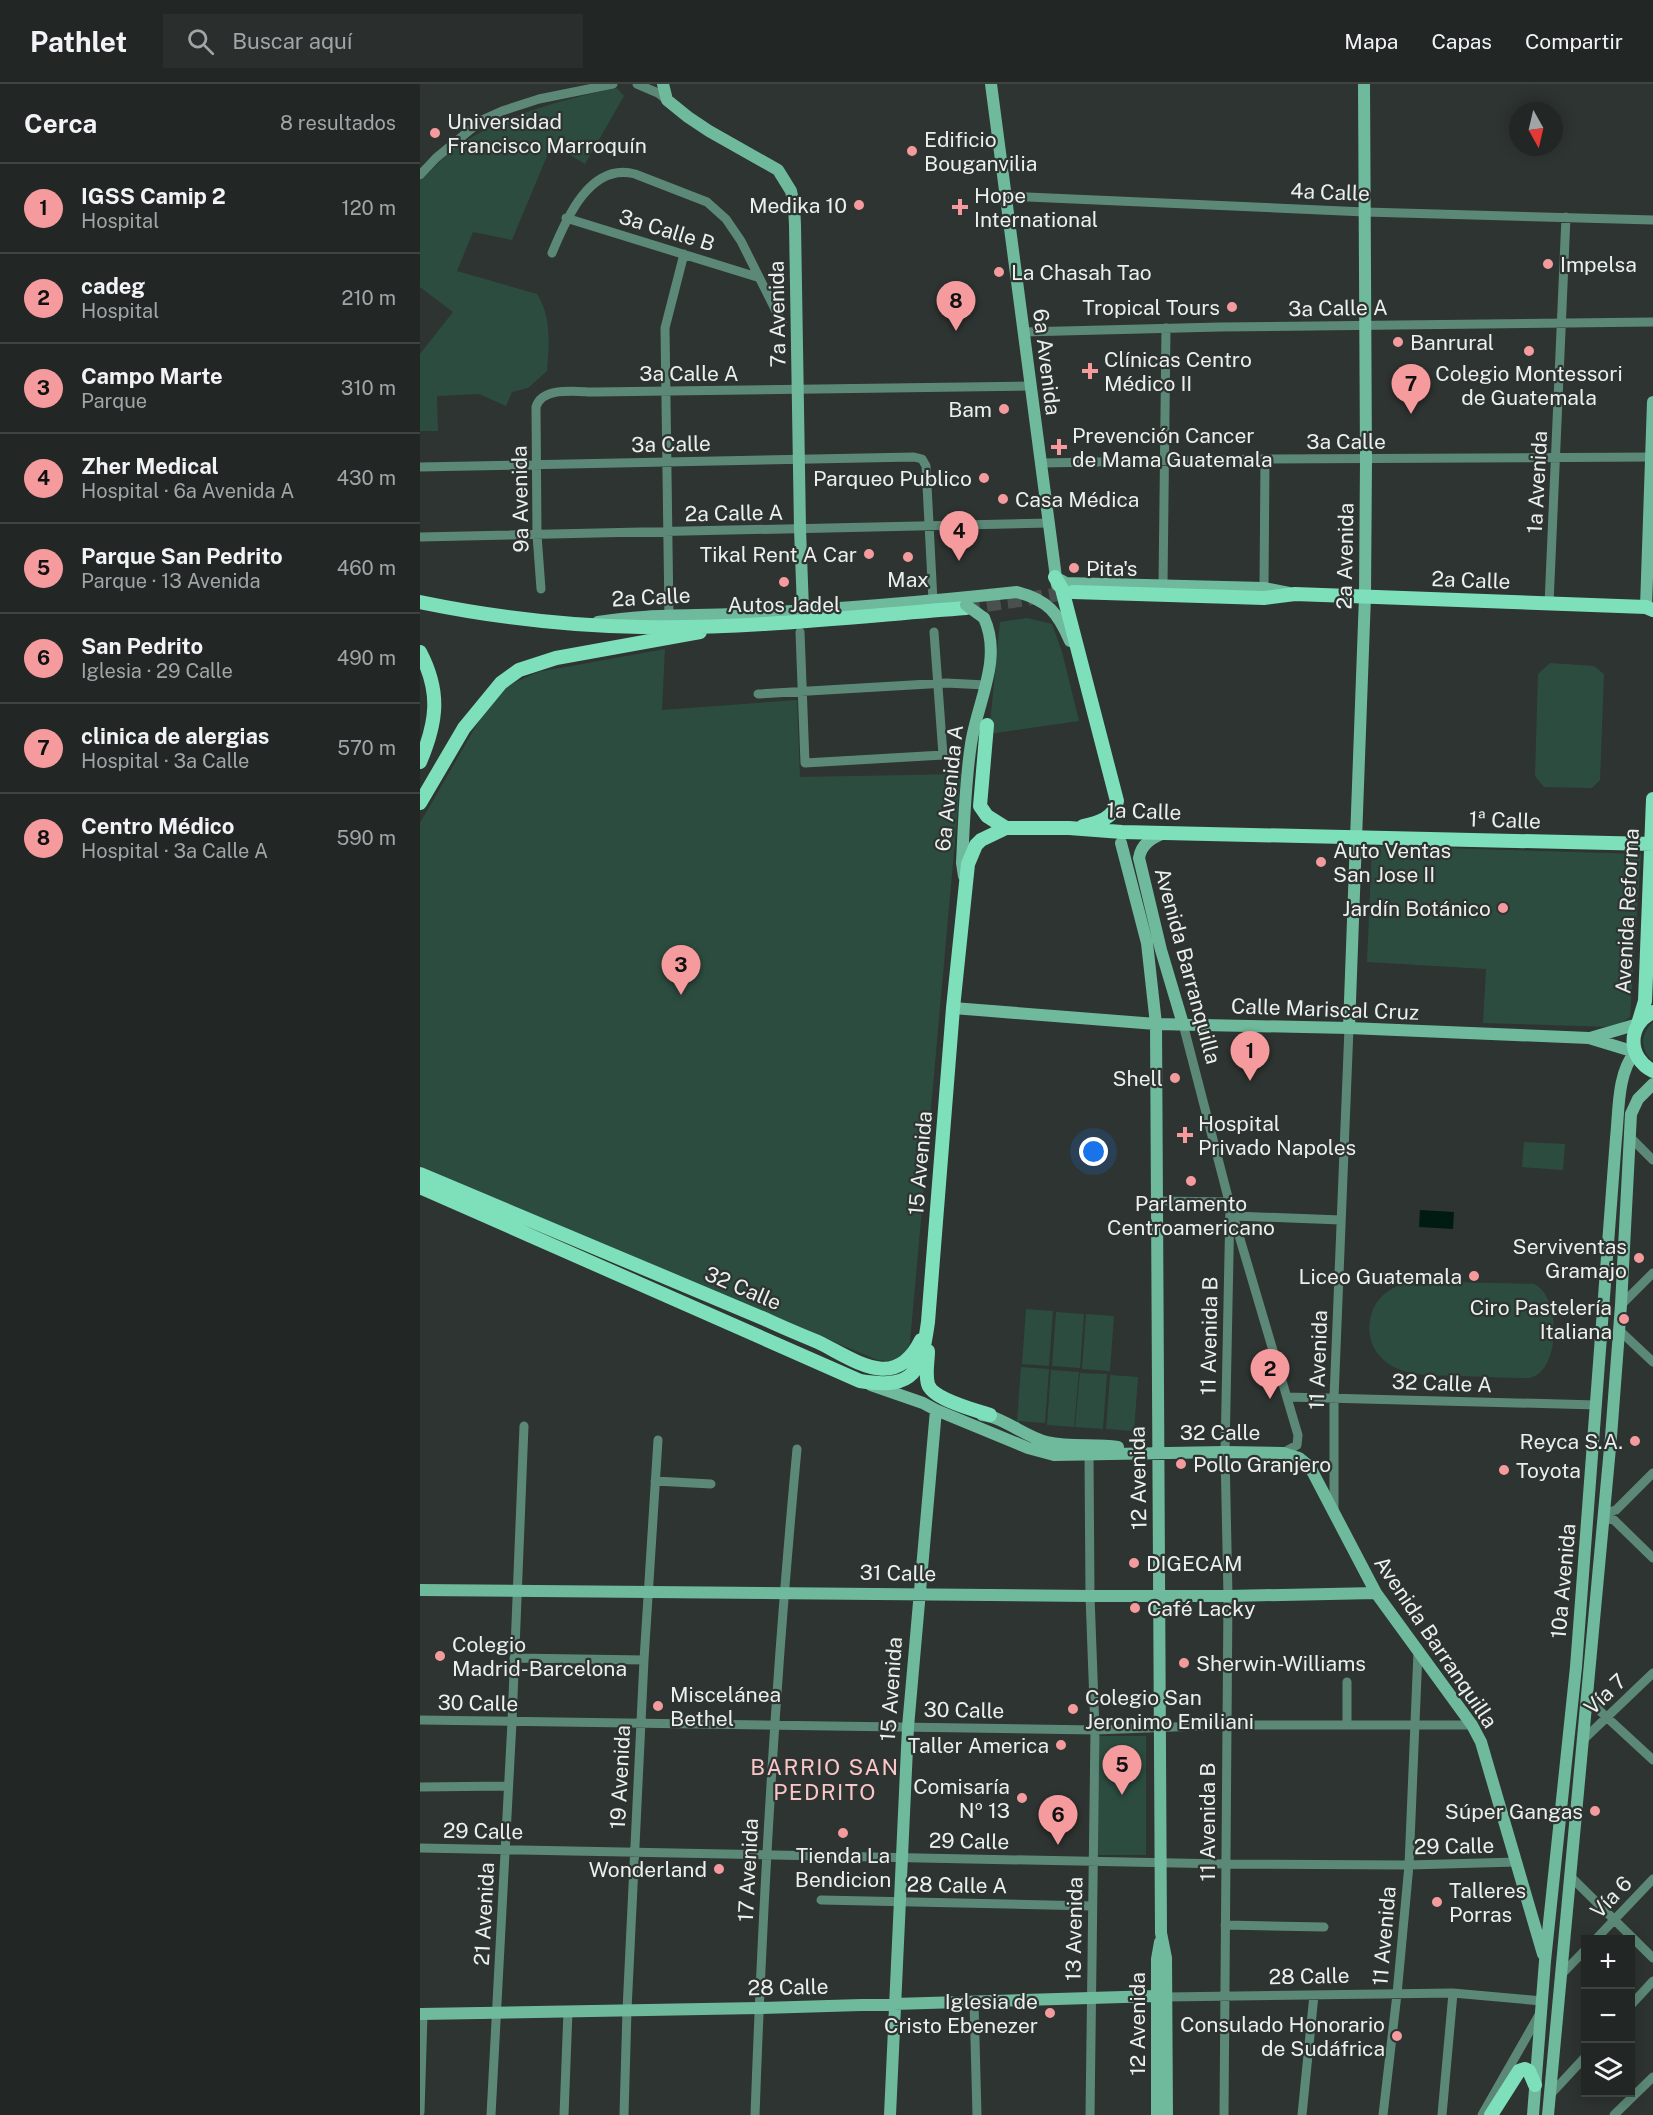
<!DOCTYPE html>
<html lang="es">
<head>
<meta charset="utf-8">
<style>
	body { margin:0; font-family:"Public Sans",sans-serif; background:#2a2f2d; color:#f1f3f6 }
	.controls { position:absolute; right:18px; bottom:18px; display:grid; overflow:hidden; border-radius:0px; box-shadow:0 3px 15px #0003 }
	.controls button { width:54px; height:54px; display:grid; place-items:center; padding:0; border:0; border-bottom:2px solid #3f4442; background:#222725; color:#f1f3f6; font:30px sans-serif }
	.compass { position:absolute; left:1089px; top:18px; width:54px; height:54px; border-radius:50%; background:#222725; box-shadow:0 3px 15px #0003; rotate:172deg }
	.you { position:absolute; left:674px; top:1068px; width:21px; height:21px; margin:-15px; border:4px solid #fff; border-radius:50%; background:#1a73e8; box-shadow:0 0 0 9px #1a73e833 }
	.badge { display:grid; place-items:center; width:39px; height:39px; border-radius:50%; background:#f59b9e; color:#111; font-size:20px; font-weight:700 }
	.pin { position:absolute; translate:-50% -50px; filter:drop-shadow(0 2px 3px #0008) }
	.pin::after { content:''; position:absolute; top:32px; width:21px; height:18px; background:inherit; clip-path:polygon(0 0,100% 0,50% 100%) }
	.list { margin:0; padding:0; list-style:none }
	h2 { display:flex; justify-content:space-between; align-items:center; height:78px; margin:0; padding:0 24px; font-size:26px }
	h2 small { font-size:20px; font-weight:400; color:#a2a5a7 }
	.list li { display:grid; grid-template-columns:39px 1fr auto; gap:18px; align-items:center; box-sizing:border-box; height:90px; padding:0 24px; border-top:2px solid #3f4442 }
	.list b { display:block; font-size:22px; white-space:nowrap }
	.list p { margin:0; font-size:20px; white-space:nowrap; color:#a2a5a7 }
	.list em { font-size:20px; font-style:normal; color:#a2a5a7 }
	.icon { flex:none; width:33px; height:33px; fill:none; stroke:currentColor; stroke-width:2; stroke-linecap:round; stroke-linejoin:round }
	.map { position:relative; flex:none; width:1233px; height:2031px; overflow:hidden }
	header { display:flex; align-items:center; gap:36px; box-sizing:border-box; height:84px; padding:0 30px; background:#222725; border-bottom:2px solid #3f4442 }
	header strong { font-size:28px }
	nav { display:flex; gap:33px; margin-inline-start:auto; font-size:21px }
	.search { width:420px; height:54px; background:#2a2f2d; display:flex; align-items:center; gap:15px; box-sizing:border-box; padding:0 21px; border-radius:0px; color:#a2a5a7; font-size:22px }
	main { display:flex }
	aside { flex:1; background:#222725 }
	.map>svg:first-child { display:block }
	.green { fill:#2d4c40 }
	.water { fill:#001b12 }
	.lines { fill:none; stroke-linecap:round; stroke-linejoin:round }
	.primary-tunnel { stroke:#4a504d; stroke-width:14; stroke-dasharray:14 7; stroke-linecap:butt }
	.street { stroke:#5c8977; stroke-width:9 }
	.secondary { stroke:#6fba9d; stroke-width:12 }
	.primary { stroke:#7de0ba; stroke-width:14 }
	.secondary-bridge { stroke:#6fba9d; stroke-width:12 }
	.poi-dot { fill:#f59b9e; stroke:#2e3431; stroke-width:2 }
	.labels { text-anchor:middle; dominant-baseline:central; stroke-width:4.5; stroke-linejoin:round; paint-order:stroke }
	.poi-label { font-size:21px; fill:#ebefed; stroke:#2e3431; text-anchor:start }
	.street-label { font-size:21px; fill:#ebefed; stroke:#2e3431 }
	.neighbourhood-label { font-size:22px; letter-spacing:1.5px; fill:#fbc6c7; stroke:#2e3431 }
</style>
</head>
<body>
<header>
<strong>Pathlet</strong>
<div class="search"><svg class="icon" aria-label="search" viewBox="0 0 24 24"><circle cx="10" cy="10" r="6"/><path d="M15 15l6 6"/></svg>Buscar aquí</div>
<nav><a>Mapa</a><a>Capas</a><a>Compartir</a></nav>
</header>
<main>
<aside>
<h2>Cerca<small>8 resultados</small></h2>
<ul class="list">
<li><span class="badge">1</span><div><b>IGSS Camip 2</b><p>Hospital</p></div><em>120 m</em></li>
<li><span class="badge">2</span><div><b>cadeg</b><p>Hospital</p></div><em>210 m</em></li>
<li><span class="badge">3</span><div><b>Campo Marte</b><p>Parque</p></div><em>310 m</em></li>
<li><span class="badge">4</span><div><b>Zher Medical</b><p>Hospital · 6a Avenida A</p></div><em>430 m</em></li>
<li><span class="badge">5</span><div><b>Parque San Pedrito</b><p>Parque · 13 Avenida</p></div><em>460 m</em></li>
<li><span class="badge">6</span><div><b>San Pedrito</b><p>Iglesia · 29 Calle</p></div><em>490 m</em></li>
<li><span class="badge">7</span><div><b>clinica de alergias</b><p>Hospital · 3a Calle</p></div><em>570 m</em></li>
<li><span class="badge">8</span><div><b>Centro Médico</b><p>Hospital · 3a Calle A</p></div><em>590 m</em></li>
</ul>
</aside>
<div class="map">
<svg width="1233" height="2031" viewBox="0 0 1233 2031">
	<rect width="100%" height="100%" fill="#2e3431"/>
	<!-- green -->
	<path class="green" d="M197,4L204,12L165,80L132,60L92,156L53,148L37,187L117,210C132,234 129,260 127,287L108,304L92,308L86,322L59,310L17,312L18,347H0V270L33,228L0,203V97C13,85 26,70 41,60C89,29 142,16 197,4Z
		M607,534L632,540L642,568L659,637L569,650L580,538Z
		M245,565L242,626L377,616L380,693L541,690L490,1258C487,1274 470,1280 455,1275L115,1133L0,1082V739L68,621L89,601L118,588Z
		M1130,579L1174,582L1184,590L1180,696L1172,704L1124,703L1115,692L1118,590Z
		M952,762L1221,770L1210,933L1196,943L1063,939L1066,885L947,878Z
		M1233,938V977C1219,965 1221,949 1233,938Z
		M1104,1058L1145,1060L1143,1086L1102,1083Z
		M989,1197L1114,1200C1143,1213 1140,1293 1107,1294C1085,1294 1064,1293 1042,1292C1012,1291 971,1295 954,1264C950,1256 948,1246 950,1237C953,1214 970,1204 989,1197Z
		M606,1225L633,1227L629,1282L602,1280Z
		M636,1228L664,1230L660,1284L632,1282Z
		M666,1230L694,1232L690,1287L662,1285Z
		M601,1283L629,1285L625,1339L597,1337Z
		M631,1286L659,1288L654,1343L627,1341Z
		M660,1289L687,1290L683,1345L655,1343Z
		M690,1291L718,1293L714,1347L686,1345Z
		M678,1652H726V1771H678Z"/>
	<!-- water -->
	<path class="water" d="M1000,1126L1034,1128L1033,1145L999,1143Z"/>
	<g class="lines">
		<!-- primary-tunnel -->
		<path class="primary-tunnel" d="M546,524L653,508"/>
		<!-- street -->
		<path class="street" d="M217,0L238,9L247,16
			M0,91L16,74L62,36L82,27L119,15L193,0
			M586,112L945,128L1233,136
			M146,134L337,193
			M132,169C146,135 170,78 215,90L287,118L306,135L321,157L362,239
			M603,248L800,243L1233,238
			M621,379L845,375L1232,373
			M0,383L494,373L502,375L506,382L513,517
			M0,453L629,439
			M743,501L746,244
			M844,504L845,375
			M121,505L117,451L116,323C122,302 157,308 175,308L610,302
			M1129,520L1146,133
			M249,533L245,244L264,170
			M380,548L385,679L523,671L514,548
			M338,610L526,599L566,601
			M763,940L810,1121L878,1351L877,1361L863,1369
			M1210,1053L1233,1076
			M736,1117L809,1118
			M813,1132L921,1136
			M1201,1221L1233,1189
			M1199,1246L1233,1278
			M867,1313L1177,1321
			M669,1371L670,1512L675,1646L670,2031
			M235,1397L291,1400
			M914,1427V1314L929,944
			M1184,1429L1196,1426L1233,1389
			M1183,1434L1194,1436L1233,1474
			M94,1574L224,1576
			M1167,1615L1233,1676
			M0,1636L675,1646L806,1641H1052
			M927,1641V1598
			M1163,1656L1233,1589
			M0,1703L88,1702
			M0,1764L805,1780L989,1781L1097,1778
			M1151,1793L1233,1874
			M401,1816L672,1822
			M805,1841L904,1843
			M1175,1856L1233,1795
			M1141,1891L1166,1865
			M746,1913L1033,1909L1122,1917
			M554,1918L557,2031
			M1210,1922L1233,1897
			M1129,2012L1166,1972
			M0,2028L3,1930
			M71,2031L92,1638L104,1342
			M144,2031L148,1927
			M204,2031L207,1926L224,1576L238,1356
			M335,2031C343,1809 356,1586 377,1365
			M804,2031L808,1512L805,1368L810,1121
			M882,2031L894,1911
			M963,2031L977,1910L989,1781L998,1568
			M1022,2031L1033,1909
			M1062,2031L1119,1931
			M1194,2031L1233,1993"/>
		<!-- secondary -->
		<path class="secondary" d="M243,0L247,16L268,33L289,47L358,86L371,107L374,121L375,141L380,445L383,525
			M571,0L637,501
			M635,493L646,499L844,504L869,509
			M1226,523L1233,318
			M178,538C223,530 269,532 315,530C409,526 504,518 597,508C628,516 638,529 650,557
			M744,749C732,754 721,760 719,774L741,866L763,940
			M701,759L727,859L736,940L741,1849L746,1874L747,2031
			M544,792L542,779C544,740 545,699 551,660C557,619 583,575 564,534
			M533,924L736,940L929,944L1169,954L1215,968C1197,990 1199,1027 1196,1054L1156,1583L1125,1877L1113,2031
			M929,944L945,512L946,375L944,0
			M1170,954L1218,940
			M451,1301L503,1319L516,1326L608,1364L634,1371L805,1368L863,1369L879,1374L890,1383L956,1509L1052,1641L1061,1658L1123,1870
			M562,1331C584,1333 605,1353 627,1358C650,1363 674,1360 698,1363
			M0,1506L670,1512H808L956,1509
			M0,1930L339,1924L736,1912
			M470,2031L488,1643L516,1326
			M737,2031V1875L740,1858
			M1128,2031L1191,1353L1201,1221L1211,1030L1218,1015L1233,1000"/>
		<!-- primary -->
		<path class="primary" d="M635,493L642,505L697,717C695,734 678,739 663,742
			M653,508L844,514L875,510L1226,523L1233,526
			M0,518C73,533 148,542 222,543C330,545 439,532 546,524
			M0,568C21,608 17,638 0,678
			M567,641L560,722L567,732L586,744
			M0,719L44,644L81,599L99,586L136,574L280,548
			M1233,928C1207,940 1207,974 1233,987
			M1218,940L1225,917L1233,715
			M0,1090L347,1236C364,1244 381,1251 398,1258C435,1276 475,1309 501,1256
			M0,1103L440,1297C496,1306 501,1287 508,1238L533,924L548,780L556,761L561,756L586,744H649L702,748L1233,760
			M508,1267C508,1277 505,1290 508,1300C512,1315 555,1326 570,1331
			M1071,2031L1099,1987L1105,1985L1109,1987L1115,2001"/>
		<!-- secondary-bridge -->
		<path class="secondary-bridge" d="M546,521L564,534"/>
	</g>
	<!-- markers -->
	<g class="poi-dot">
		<circle cx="15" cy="49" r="6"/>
		<circle cx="492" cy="67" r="6"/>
		<circle cx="439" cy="121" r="6"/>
		<path d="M537 114h6v6h6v6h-6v6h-6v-6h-6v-6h6z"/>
		<circle cx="1128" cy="180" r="6"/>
		<circle cx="579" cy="188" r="6"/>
		<circle cx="812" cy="223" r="6"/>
		<circle cx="978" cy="258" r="6"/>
		<circle cx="1109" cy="267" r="6"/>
		<path d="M667 278h6v6h6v6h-6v6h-6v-6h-6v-6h6z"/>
		<circle cx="584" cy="325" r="6"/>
		<path d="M636 354h6v6h6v6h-6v6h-6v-6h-6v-6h6z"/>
		<circle cx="564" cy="394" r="6"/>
		<circle cx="583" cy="415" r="6"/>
		<circle cx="449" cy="470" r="6"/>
		<circle cx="488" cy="473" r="6"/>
		<circle cx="654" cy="484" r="6"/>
		<circle cx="364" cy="498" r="6"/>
		<circle cx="901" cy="778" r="6"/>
		<circle cx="1083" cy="824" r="6"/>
		<circle cx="755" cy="994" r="6"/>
		<path d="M762 1042h6v6h6v6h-6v6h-6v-6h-6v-6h6z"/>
		<circle cx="771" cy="1097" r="6"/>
		<circle cx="1219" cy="1174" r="6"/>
		<circle cx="1054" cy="1192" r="6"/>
		<circle cx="1204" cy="1235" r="6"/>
		<circle cx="1215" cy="1357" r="6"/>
		<circle cx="761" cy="1380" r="6"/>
		<circle cx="1084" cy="1386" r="6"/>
		<circle cx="714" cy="1479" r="6"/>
		<circle cx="715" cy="1524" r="6"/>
		<circle cx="20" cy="1572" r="6"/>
		<circle cx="764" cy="1579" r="6"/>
		<circle cx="238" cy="1622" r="6"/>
		<circle cx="653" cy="1625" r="6"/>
		<circle cx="641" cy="1661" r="6"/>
		<circle cx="602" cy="1714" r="6"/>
		<circle cx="1175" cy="1727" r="6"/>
		<circle cx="423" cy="1749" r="6"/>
		<circle cx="299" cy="1785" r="6"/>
		<circle cx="1017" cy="1818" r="6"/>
		<circle cx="630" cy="1929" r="6"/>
		<circle cx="977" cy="1952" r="6"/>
	</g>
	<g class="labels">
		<!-- poi labels -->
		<g class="poi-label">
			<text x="27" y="37">Universidad<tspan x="27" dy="24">Francisco Marroquín</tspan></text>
			<text x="504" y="55">Edificio<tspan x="504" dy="24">Bouganvilia</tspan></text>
			<text x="554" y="111">Hope<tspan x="554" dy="24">International</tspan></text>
			<text x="427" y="121" text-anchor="end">Medika 10</text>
			<text x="1140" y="180">Impelsa</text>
			<text x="591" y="188">La Chasah Tao</text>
			<text x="800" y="223" text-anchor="end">Tropical Tours</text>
			<text x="990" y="258">Banrural</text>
			<text x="684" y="275">Clínicas Centro<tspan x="684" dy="24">Médico II</tspan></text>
			<text x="1109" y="289" text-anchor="middle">Colegio Montessori<tspan x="1109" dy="24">de Guatemala</tspan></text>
			<text x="572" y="325" text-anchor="end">Bam</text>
			<text x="652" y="351">Prevención Cancer<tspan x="652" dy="24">de Mama Guatemala</tspan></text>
			<text x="552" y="394" text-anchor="end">Parqueo Publico</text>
			<text x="595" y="415">Casa Médica</text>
			<text x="437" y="470" text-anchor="end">Tikal Rent A Car</text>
			<text x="666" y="484">Pita's</text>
			<text x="488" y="495" text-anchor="middle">Max</text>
			<text x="364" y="520" text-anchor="middle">Autos Jadel</text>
			<text x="913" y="766">Auto Ventas<tspan x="913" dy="24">San Jose II</tspan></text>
			<text x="1071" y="824" text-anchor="end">Jardín Botánico</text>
			<text x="743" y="994" text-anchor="end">Shell</text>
			<text x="778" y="1039">Hospital<tspan x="778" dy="24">Privado Napoles</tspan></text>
			<text x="771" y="1119" text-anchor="middle">Parlamento<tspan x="771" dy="24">Centroamericano</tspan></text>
			<text x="1207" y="1162" text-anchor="end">Serviventas<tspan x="1207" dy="24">Gramajo</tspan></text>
			<text x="1042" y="1192" text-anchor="end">Liceo Guatemala</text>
			<text x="1192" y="1223" text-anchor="end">Ciro Pastelería<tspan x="1192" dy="24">Italiana</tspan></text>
			<text x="1203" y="1357" text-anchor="end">Reyca S.A.</text>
			<text x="773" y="1380">Pollo Granjero</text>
			<text x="1096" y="1386">Toyota</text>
			<text x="726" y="1479">DIGECAM</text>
			<text x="727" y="1524">Café Lacky</text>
			<text x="32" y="1560">Colegio<tspan x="32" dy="24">Madrid-Barcelona</tspan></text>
			<text x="776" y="1579">Sherwin-Williams</text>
			<text x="250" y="1610">Miscelánea<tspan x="250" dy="24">Bethel</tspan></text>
			<text x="665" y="1613">Colegio San<tspan x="665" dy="24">Jeronimo Emiliani</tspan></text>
			<text x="629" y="1661" text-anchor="end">Taller America</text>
			<text x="590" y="1702" text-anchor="end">Comisaría<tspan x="590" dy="24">Nº 13</tspan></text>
			<text x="1163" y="1727" text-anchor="end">Súper Gangas</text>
			<text x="423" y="1771" text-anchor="middle">Tienda La<tspan x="423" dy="24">Bendicion</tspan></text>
			<text x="287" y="1785" text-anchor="end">Wonderland</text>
			<text x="1029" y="1806">Talleres<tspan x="1029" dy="24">Porras</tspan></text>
			<text x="618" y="1917" text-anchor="end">Iglesia de<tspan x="618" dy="24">Cristo Ebenezer</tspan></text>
			<text x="965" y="1940" text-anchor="end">Consulado Honorario<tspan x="965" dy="24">de Sudáfrica</tspan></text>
		</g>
		<!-- street labels -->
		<g class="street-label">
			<text transform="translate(910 108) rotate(2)">4a Calle</text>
			<text transform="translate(247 146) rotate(17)">3a Calle B</text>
			<text transform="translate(918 224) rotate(-1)">3a Calle A</text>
			<text transform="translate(357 230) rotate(-91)">7a Avenida</text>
			<text transform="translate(627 278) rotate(83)">6a Avenida</text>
			<text x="269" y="289">3a Calle A</text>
			<text x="926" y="357">3a Calle</text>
			<text transform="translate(251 360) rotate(-1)">3a Calle</text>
			<text transform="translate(1117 398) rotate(-87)">1a Avenida</text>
			<text transform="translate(100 415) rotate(-91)">9a Avenida</text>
			<text transform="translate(314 429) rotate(-1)">2a Calle A</text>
			<text transform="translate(925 472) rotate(-89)">2a Avenida</text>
			<text transform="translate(1051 496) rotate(2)">2a Calle</text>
			<text transform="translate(231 513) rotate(-3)">2a Calle</text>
			<text transform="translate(529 704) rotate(-84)">6a Avenida A</text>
			<text transform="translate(724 727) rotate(2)">1a Calle</text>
			<text transform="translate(1085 736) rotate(2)">1ª Calle</text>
			<text transform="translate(1207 827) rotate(-87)">Avenida Reforma</text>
			<text transform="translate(768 882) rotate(75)">Avenida Barranquilla</text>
			<text transform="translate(905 925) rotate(2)">Calle Mariscal Cruz</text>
			<text transform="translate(500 1079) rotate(-85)">15 Avenida</text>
			<text transform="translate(323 1204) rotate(23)">32 Calle</text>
			<text transform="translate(789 1252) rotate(-89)">11 Avenida B</text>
			<text transform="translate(898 1276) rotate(-88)">11 Avenida</text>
			<text transform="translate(1022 1299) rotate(2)">32 Calle A</text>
			<text x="800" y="1348">32 Calle</text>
			<text transform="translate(718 1394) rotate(-91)">12 Avenida</text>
			<text transform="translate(478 1489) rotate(1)">31 Calle</text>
			<text transform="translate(1143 1497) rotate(-85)">10a Avenida</text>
			<text transform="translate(1016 1558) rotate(56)">Avenida Barranquilla</text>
			<text transform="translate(471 1605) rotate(-86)">15 Avenida</text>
			<text transform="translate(1185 1610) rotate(-43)">Vía 7</text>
			<text transform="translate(58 1619) rotate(1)">30 Calle</text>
			<text transform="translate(544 1626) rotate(1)">30 Calle</text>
			<text transform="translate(200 1693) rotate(-87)">19 Avenida</text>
			<text transform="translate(787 1738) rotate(-90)">11 Avenida B</text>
			<text transform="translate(63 1747) rotate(1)">29 Calle</text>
			<text transform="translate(549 1757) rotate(1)">29 Calle</text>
			<text transform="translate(1034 1762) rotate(-1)">29 Calle</text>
			<text transform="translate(328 1786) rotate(-87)">17 Avenida</text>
			<text transform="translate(537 1801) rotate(1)">28 Calle A</text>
			<text transform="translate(1191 1813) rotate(-46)">Vía 6</text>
			<text transform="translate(64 1830) rotate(-87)">21 Avenida</text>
			<text transform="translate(654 1845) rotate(-89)">13 Avenida</text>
			<text transform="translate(964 1852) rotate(-85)">11 Avenida</text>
			<text transform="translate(889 1892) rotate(-1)">28 Calle</text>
			<text transform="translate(368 1903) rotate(-1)">28 Calle</text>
			<text transform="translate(717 1940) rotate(-90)">12 Avenida</text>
		</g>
		<!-- neighbourhood labels -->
		<g class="neighbourhood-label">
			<text x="405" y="1683">BARRIO SAN<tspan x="405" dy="25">PEDRITO</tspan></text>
		</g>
	</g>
</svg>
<div class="controls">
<button>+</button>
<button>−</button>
<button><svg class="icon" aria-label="layers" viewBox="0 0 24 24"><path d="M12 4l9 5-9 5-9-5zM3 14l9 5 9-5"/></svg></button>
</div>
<svg class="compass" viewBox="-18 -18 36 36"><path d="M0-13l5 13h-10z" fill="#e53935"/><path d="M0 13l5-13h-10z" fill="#a2a5a7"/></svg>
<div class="you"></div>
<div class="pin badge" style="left:830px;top:997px">1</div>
<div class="pin badge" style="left:850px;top:1315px">2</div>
<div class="pin badge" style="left:261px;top:911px">3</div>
<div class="pin badge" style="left:539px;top:477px">4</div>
<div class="pin badge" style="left:702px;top:1711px">5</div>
<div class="pin badge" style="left:638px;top:1761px">6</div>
<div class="pin badge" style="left:991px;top:330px">7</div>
<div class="pin badge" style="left:536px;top:247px">8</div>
</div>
</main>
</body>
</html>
